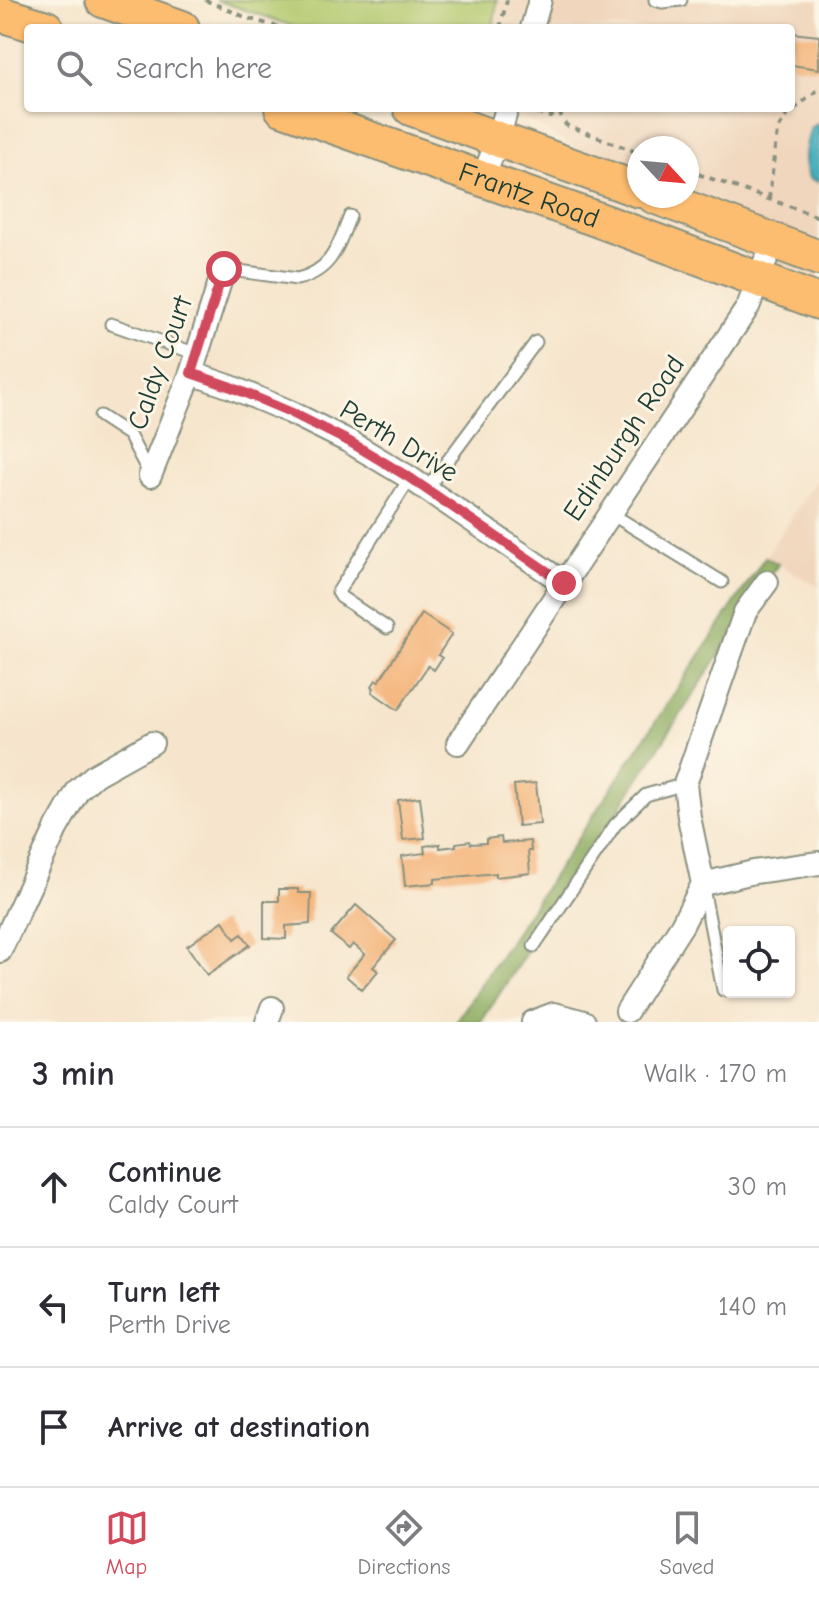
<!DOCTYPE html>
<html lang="en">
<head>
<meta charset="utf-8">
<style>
	body { margin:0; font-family:"Comic Neue",sans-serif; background:#f7f7f7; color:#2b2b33 }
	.controls { position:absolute; right:24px; bottom:24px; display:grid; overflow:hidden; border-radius:8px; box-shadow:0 2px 6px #0004 }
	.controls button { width:72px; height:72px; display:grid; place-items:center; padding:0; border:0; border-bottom:2px solid #e1e1e2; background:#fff; color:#2b2b33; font:40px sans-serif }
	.compass { position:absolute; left:627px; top:136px; width:72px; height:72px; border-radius:50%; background:#fff; box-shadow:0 2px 6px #0004; rotate:116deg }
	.stop { position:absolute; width:24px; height:24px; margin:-18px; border:6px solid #d1495b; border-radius:50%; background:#fff }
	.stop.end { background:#d1495b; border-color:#fff; box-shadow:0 2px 8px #0008 }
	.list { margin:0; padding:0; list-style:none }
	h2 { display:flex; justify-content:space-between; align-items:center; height:104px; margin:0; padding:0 32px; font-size:34px }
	h2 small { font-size:26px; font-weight:400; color:#7c7c81 }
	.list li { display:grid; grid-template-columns:52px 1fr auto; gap:24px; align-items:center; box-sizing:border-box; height:120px; padding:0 32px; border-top:2px solid #e1e1e2 }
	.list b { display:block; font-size:30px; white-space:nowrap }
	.list p { margin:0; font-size:26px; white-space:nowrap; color:#7c7c81 }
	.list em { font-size:26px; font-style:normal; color:#7c7c81 }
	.icon { flex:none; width:44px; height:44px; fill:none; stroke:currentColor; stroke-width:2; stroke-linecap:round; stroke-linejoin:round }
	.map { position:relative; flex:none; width:819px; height:1022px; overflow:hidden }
	.search { position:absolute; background:#fff; box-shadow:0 2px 6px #0004; left:24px; right:24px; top:24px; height:88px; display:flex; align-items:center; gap:20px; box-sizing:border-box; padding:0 28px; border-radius:8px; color:#7c7c81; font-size:30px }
	.sheet { height:464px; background:#fff }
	nav { display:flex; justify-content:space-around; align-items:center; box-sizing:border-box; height:112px; border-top:2px solid #e1e1e2; background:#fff; font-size:22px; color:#7c7c81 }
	nav a { display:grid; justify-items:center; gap:4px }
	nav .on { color:#d1495b }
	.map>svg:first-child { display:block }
	.built { fill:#f0d6bc }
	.green { fill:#b1c86c; stroke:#688250; stroke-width:2 }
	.forest { fill:#8cac60; stroke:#56744a; stroke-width:2 }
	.water { fill:#40adbe; stroke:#307579; stroke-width:2 }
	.building { fill:#f4b277 }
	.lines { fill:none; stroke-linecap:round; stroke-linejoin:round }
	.lane-casing { stroke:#8a9180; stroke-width:15 }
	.street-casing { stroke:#8a9180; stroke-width:26 }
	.primary-casing { stroke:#8a9180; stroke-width:38 }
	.path { stroke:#8a9180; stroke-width:4; stroke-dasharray:6 6; stroke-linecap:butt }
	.lane { stroke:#fff; stroke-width:11 }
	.street { stroke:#fff; stroke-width:22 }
	.primary { stroke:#fcbd6f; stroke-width:34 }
	.route { stroke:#d1495b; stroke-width:10 }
	.labels { text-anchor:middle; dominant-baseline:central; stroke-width:6; stroke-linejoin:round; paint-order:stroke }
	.street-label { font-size:28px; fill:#1f3d34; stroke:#fcf5e5 }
</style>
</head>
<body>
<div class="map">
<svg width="819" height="1022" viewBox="0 0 819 1022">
	<rect width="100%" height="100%" fill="#fcf5e5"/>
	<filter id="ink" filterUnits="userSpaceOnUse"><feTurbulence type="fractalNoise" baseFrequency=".0125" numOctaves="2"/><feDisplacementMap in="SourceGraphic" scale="16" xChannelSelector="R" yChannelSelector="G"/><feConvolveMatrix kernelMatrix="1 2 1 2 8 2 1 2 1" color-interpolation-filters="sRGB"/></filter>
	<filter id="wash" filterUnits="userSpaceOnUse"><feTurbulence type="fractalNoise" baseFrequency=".006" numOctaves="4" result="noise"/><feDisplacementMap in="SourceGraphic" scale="32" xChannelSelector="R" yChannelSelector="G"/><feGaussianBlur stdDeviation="1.8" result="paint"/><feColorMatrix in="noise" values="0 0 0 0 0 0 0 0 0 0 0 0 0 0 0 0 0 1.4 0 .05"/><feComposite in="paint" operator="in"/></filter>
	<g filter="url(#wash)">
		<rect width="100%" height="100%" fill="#f6e5cc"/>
		<!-- built -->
		<path class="built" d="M497,0H819V278L742,250L654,196H687V148H639V187L509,108H791V28H493Z
			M819,476V587L765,557Z"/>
		<!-- green -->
		<path class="green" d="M216,0H497L493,28H298Z"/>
		<!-- forest -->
		<path class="forest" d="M765,557L778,564L481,1022H456Z"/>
		<!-- water -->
		<path class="water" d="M819,123V182L809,178C802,160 805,146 811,128Z"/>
		<g id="blocks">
			<!-- building -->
			<path class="building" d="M791,33L819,36V69L791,65Z
				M422,614L452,634L438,655L442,658L434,670L428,666L398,710L372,692L374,688L372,686L376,680L379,681Z
				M536,783L540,824L518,826L514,785Z
				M420,797L425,838L403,840L398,800Z
				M501,837L502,843L530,841L531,851H528L530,873L496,877V873L435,879V883L405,886L402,856L425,853L424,846L440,844V848L456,846V843L470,841L471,844L486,843V839Z
				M279,889H298V893H311L310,924L286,926V939L264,938V901H279Z
				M356,905L396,940L373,967L378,971L362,990L346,976L365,954L353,944L349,949L331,934Z
				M223,921L235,939L242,934L250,945L207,975L187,946Z"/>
		</g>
	</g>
	<g filter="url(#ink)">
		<use href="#blocks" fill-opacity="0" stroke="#8a9180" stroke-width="2"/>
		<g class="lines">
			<!-- lane casing -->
			<g class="lane-casing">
				<path id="lane" d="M655,0L662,2L681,0
					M224,269L297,279C332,271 338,246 350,216
					M111,324L197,354
					M100,416L129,435L150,475
					M426,490L536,342
					M610,513L722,582
					M387,628L341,597L338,592L410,478
					M703,888L723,990
					M534,946L615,825L646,795L685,784"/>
			</g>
			<!-- street casing -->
			<g class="street-casing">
				<path id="street" d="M532,28L540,0
					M483,178L498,139L507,108
					M191,373L231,387L290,412L350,442L410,478L564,583
					M150,476L191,373L224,269
					M458,743L748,307L773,241
					M703,884L754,872L819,863
					M0,951L56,829L78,790L95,775L152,743
					M627,1011L682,925L703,884L689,817L685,784L745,612L767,582
					M267,1022L272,1008
					M533,1022L554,1014L584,1022"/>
			</g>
			<!-- primary casing -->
			<g class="primary-casing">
				<g id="primary">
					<path d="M103,0L182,28"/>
					<path d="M0,14L46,28"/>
					<path id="s1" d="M282,108L599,220L819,302"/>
					<path d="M411,108L639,190"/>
					<path d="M654,196L819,258"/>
				</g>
			</g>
			<!-- path -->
			<path class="path" d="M205,0L250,19L282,28
				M500,28L507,0
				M525,110L550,117L559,112L566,125L639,153
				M687,170L819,217
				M769,199L777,131L787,115L819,89"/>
			<!-- lane -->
			<use href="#lane" class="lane"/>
			<!-- street -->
			<use href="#street" class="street"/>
			<!-- primary -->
			<use href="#primary" class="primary"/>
		</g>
	</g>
	<g class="lines" filter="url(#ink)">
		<!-- route -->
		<path class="route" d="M224,269L191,373L231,387L290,412L350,442L410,478L564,583"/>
	</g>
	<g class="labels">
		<!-- street labels -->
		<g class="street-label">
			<text stroke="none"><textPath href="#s1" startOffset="262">Frantz Road</textPath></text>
			<text transform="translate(160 363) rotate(-70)">Caldy Court</text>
			<text transform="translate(624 438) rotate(-56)">Edinburgh Road</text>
			<text transform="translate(399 441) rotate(31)">Perth Drive</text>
		</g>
	</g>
</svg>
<div class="controls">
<button><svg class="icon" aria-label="locate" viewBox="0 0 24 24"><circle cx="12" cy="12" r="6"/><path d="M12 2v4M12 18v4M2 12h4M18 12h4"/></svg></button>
</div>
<svg class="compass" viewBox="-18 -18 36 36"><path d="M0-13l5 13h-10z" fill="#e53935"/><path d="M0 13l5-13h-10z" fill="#7c7c81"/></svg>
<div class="stop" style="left:224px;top:269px"></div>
<div class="stop end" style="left:564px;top:583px"></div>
<div class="search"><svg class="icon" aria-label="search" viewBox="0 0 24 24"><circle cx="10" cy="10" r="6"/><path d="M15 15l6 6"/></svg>Search here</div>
</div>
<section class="sheet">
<h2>3 min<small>Walk · 170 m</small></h2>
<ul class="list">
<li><svg class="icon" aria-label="ahead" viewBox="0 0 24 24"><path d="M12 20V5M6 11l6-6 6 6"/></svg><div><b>Continue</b><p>Caldy Court</p></div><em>30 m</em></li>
<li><svg class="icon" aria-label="left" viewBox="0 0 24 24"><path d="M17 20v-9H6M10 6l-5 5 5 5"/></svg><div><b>Turn left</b><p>Perth Drive</p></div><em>140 m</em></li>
<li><svg class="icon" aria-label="arrive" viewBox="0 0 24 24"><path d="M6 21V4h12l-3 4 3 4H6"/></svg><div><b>Arrive at destination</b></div></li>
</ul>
</section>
<nav>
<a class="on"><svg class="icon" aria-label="map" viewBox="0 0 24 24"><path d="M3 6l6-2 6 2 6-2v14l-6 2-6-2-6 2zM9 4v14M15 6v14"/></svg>Map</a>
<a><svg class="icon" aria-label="directions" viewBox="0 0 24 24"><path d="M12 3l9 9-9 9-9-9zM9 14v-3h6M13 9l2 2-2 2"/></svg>Directions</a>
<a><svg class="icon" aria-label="saved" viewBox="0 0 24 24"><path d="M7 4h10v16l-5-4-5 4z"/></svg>Saved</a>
</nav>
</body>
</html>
